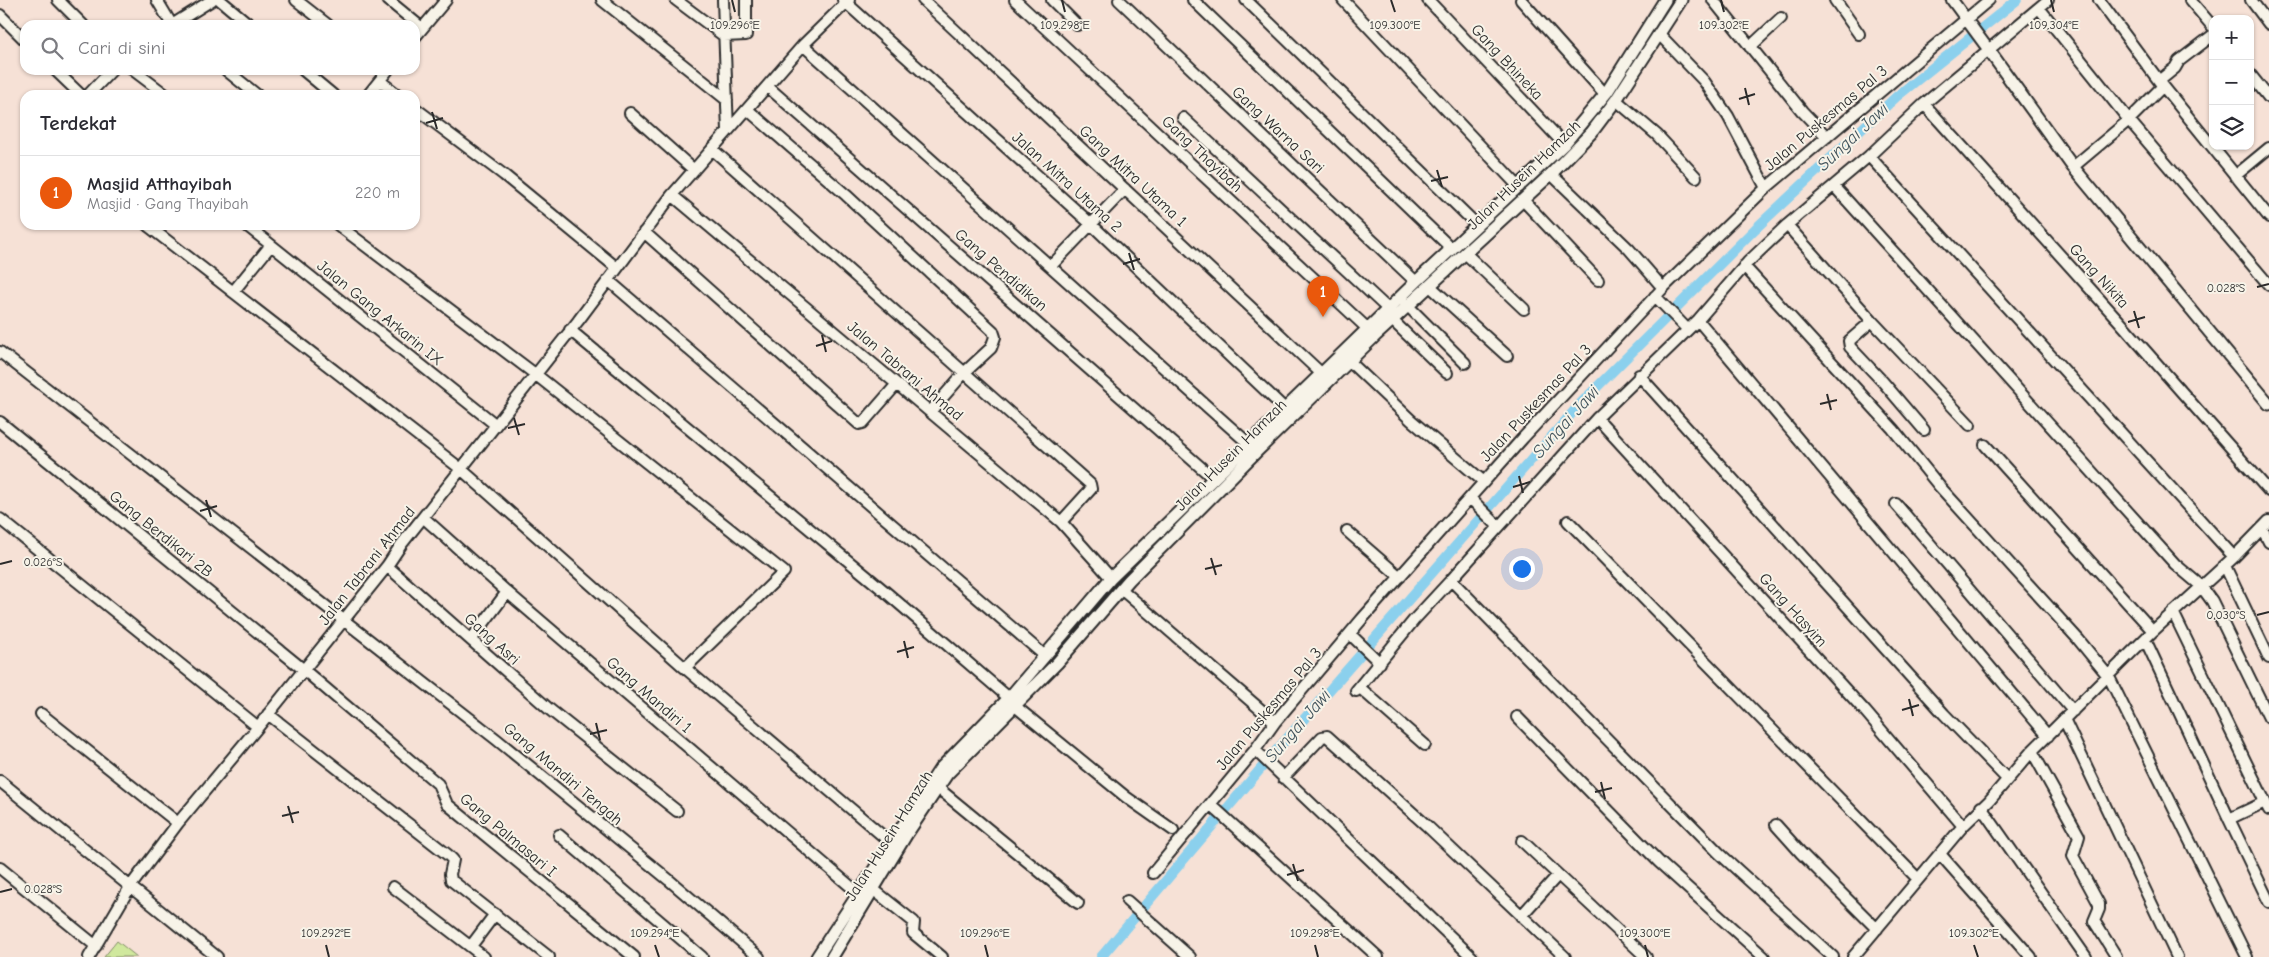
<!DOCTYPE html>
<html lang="id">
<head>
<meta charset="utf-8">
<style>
	body { margin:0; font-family:"Comic Neue",sans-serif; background:#f2f2f3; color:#2b2b33 }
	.controls { position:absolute; right:15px; top:15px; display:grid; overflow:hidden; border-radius:10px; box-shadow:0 1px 4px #0004 }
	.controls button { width:45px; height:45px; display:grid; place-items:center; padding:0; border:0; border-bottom:1px solid #e1e1e2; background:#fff; color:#2b2b33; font:25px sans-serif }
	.you { position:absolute; left:1521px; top:568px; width:18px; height:18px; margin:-12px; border:4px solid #fff; border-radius:50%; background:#1a73e8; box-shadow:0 0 0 8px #1a73e833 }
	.badge { display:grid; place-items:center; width:32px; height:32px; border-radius:50%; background:#ea580c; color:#fff; font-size:16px; font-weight:700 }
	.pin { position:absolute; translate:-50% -41px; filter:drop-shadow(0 1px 2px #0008) }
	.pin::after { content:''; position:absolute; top:26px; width:18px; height:15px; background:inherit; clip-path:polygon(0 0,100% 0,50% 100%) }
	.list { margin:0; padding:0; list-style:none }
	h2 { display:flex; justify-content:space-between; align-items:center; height:65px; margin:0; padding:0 20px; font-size:21px }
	h2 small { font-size:16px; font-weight:400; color:#7c7c81 }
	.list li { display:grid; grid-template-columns:32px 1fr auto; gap:15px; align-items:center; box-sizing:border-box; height:75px; padding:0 20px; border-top:1px solid #e1e1e2 }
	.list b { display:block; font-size:19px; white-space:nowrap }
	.list p { margin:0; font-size:16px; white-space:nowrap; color:#7c7c81 }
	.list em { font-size:16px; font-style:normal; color:#7c7c81 }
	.icon { flex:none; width:28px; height:28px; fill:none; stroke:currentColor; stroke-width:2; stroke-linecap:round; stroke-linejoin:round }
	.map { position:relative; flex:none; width:2269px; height:957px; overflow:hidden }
	.search { position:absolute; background:#fff; box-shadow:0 1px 4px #0004; left:20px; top:20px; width:400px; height:55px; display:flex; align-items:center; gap:12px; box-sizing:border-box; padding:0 18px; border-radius:15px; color:#7c7c81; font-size:19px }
	.panel { position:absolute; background:#fff; box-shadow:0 1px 4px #0004; left:20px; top:90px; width:400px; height:140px; border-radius:15px }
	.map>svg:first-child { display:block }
	.green { fill:#d0e89d; stroke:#7e8a64 }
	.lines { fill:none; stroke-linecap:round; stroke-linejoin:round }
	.canal { stroke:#8bd0ed; stroke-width:10 }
	.minor-casing { stroke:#2b2b2b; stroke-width:14 }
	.tertiary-casing { stroke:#2b2b2b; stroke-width:15 }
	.minor { stroke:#f7f3e8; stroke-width:10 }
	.tertiary { stroke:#f7f3e8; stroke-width:11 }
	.ticks { fill:none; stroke:#2b2b2b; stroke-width:2 }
	.labels { text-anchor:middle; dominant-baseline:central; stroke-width:4; stroke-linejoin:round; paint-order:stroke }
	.street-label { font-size:16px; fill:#2b2b2b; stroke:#f7f3e8 }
	.water-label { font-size:18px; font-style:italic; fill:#43545c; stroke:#f7f3e8 }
	.ticks-label { font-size:12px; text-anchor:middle; fill:#2b2b2b; stroke:#f7f3e8; stroke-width:4; stroke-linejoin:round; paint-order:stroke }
</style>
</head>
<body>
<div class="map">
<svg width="2269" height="957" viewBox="0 0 2269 957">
	<rect width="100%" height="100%" fill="#f6e1d6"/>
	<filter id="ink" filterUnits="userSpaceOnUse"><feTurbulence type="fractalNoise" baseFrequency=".02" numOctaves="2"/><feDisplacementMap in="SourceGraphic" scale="10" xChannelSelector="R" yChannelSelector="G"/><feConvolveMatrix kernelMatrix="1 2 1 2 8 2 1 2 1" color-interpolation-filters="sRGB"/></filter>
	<g filter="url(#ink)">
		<!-- green -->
		<path class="green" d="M117,941L137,957H104Z"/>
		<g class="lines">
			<!-- canal -->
			<path class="canal" d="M1101,957L1269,759L1581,403L1755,229L1896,97L2017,0"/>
			<!-- minor casing -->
			<g class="minor-casing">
				<path id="minor" d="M58,0L83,25
					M157,0L172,25
					M220,0L250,25
					M296,0L328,25
					M388,0L422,28
					M602,0L727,100
					M676,0L724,36L746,35V0
					M723,0L728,131
					M843,0L1091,224L1285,409
					M923,0L1322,374
					M1015,0L1369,330
					M1052,0L1077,25
					M1119,0L1416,282
					M1193,0L1452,249
					M1246,0L1477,225
					M1343,0L1519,187
					M1428,0L1564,144
					M1521,0L1605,94
					M1713,0L1802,111L1827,137
					M1835,0L1859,34
					M1952,0L1988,49
					M2099,0L2159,81L2269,217
					M2190,0L2213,27
					M2251,0L2269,24
					M2039,8L2129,120L2269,285
					M0,15L25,40
					M172,25L212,0
					M1659,34L1704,81L1728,116L1766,188
					M415,37L446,0
					M803,45L1249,444
					M1750,47L1781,18
					M55,70L81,95
					M133,70L166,95
					M226,70L257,95
					M303,70L333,95
					M2250,74L2269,98
					M380,81L398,95
					M2159,81L2175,68L2179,61L2213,35
					M768,87L1213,478
					M88,95L112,70
					M368,95L388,70
					M1616,100L1657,135L1696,177
					M1924,104L2120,322L2269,491
					M415,108L504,175L617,268
					M748,110L846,195L993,331L995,337L991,348L964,373L930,412
					M630,113L694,170
					M1183,118L1389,310
					M712,149L1090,484L1091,489L1061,522
					M1869,156L2234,557
					M2073,167L2129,120L2163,86
					M1551,174L1629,249L1663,288
					M2235,176L2269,148
					M1834,186L2175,564L2201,586L2212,601L2269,718
					M672,195L1061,522L1111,578
					M1523,200L1598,280
					M147,225L461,469L685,668L890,842
					M246,225L496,425
					M338,225L535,374L784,572L685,668
					M1787,225L1872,321L1970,425
					M644,232L859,424L863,423L897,384
					M1465,253L1524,309
					M1051,266L1125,189
					M1744,266L1893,429L1940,487L2078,639L2109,677L2247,957
					M608,280L1045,656
					M1430,286L1507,356
					M233,292L271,245
					M1655,296L1687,329
					M1403,301L1465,363
					M1698,320L2048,736
					M1393,321L1447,373
					M1872,321L1849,341L1850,347L1883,382L1924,430
					M570,330L888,594L1009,698
					M0,352L496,739L669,880L759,957
					M1349,361L1411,420L1484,482
					M1639,375L1944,714L2007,779
					M1597,418L1865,711L1963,826
					M0,422L304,670L438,784L447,804L634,957
					M1985,445L2153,631
					M1470,498L1498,526
					M1896,504L2073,711
					M424,518L507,592L857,892
					M0,519L258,727
					M1568,521L1918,879
					M2262,528L2269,542
					M1347,531L1400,577
					M387,566L549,709L677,811
					M2225,566L2269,658
					M1121,589L1275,722
					M2173,612L2269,810
					M1351,635L1380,663
					M2145,639L2229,819
					M471,640L507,592
					M1359,687L1425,745
					M1356,691L1414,620L1451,580
					M1015,706L1126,797L1173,830
					M41,714L178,823
					M268,714L448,855L453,860L450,874L451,880L549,957
					M1517,717L1659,862L1764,957
					M2064,719L2177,957
					M1255,750L1472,957
					M2032,751L2079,836L2073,856L2099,904V909L2094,921L2116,956
					M1283,778L1322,737L1327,736L1426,825L1565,957
					M0,781L217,957
					M938,788L1078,903
					M2265,802L2229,819L2269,902
					M1210,804L1378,957
					M1981,807L2086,957
					M1776,825L1801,853L1877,929
					M559,835L702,957
					M1522,841L1646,957
					M1940,854L2031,957
					M0,868L96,946
					M1153,873L1255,750L1275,722L1362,619L1523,438L1663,288L1766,188L1989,0
					M393,887L484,957
					M874,890L914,922L913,933L942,957
					M1127,901L1190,957
					M1521,916L1558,875
					M471,946L495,914
					M89,957L130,887L178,823L258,727L387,566L401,545L578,321L672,195L803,45L849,0
					M1833,957L1719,853L1451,580L1597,418L1698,320L1748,262L1787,225L1869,156L1924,104L2048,0
					M1853,957L1963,826L1989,801L2032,751L2153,631L2234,557L2269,521"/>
			</g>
			<!-- tertiary casing -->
			<g class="tertiary-casing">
				<path id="tertiary" d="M1988,49L2073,167L2269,404
					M817,957L940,769L1009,698L1111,578L1416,282L1564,144L1607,92L1665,0
					M832,957L906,835L947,774L1057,663L1129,580L1258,450L1375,336L1551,174L1592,132L1616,100L1681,0"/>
			</g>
			<!-- minor -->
			<use href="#minor" class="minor"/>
			<!-- tertiary -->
			<use href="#tertiary" class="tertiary"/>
		</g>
	</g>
	<!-- ticks -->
	<path class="ticks" d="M732,0L735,12M1062,0L1065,12M1391,0L1395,12M1721,0L1724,12M2051,0L2054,12M1745,88L1749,105M1739,99L1755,94M432,112L437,129M426,123L443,118M1437,170L1442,187M1431,181L1448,177M1129,253L1134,270M1123,264L1140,259M2257,287L2269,284M2134,311L2139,328M2128,322L2145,317M822,335L826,352M816,346L832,341M1827,394L1831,410M1820,404L1837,400M514,418L519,435M508,428L525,424M1519,476L1523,493M1513,487L1530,482M206,500L211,517M200,511L217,506M1211,558L1216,575M0,564L12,561M1205,569L1222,565M2257,615L2269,612M904,641L908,658M897,652L914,647M1909,699L1913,716M1902,710L1919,705M596,723L600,740M590,734L607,730M1601,782L1605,799M1595,792L1612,788M288,806L293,823M282,816L299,812M1293,864L1298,881M1287,875L1304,870M0,892L12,889M326,945L329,957M655,945L659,957M985,945L988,957M1315,945L1318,957M1645,945L1648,957M1974,945L1978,957"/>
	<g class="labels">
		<!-- street labels -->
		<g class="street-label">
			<text transform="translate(1507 62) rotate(47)">Gang Bhineka</text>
			<text transform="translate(1826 118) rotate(-40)">Jalan Puskesmas Pal 3</text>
			<text transform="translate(1278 130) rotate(43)">Gang Warna Sari</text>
			<text transform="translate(1202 154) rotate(43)">Gang Thayibah</text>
			<text transform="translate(1524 175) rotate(-44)">Jalan Husein Hamzah</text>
			<text transform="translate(1133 176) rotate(43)">Gang Mitra Utama 1</text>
			<text transform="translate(1067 182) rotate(42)">Jalan Mitra Utama 2</text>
			<text transform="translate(1001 270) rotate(41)">Gang Pendidikan</text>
			<text transform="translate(2099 276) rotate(48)">Gang Nikita</text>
			<text transform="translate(380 313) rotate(39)">Jalan Gang Arkarin IX</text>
			<text transform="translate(905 371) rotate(40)">Jalan Tabrani Ahmad</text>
			<text transform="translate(1536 403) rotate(-47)">Jalan Puskesmas Pal 3</text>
			<text transform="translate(1231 455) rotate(-45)">Jalan Husein Hamzah</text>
			<text transform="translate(161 534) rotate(39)">Gang Berdikari 2B</text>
			<text transform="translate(367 566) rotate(-52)">Jalan Tabrani Ahmad</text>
			<text transform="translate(1793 610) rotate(48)">Gang Hasyim</text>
			<text transform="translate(492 639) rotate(42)">Gang Asri</text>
			<text transform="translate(649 695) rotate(41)">Gang Mandiri 1</text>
			<text transform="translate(1269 709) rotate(-50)">Jalan Puskesmas Pal 3</text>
			<text transform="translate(563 774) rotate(40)">Gang Mandiri Tengah</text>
			<text transform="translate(508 835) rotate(40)">Gang Palmasari I</text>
			<text transform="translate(889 836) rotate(-58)">Jalan Husein Hamzah</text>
		</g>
		<!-- water labels -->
		<g class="water-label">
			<text transform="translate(1853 137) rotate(-43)">Sungai Jawi</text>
			<text transform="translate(1566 422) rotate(-48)">Sungai Jawi</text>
			<text transform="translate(1298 726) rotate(-49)">Sungai Jawi</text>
		</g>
	</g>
	<g class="ticks-label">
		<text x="1395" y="29">109.300°E</text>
		<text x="2054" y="29">109.304°E</text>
		<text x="735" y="29">109.296°E</text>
		<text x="1065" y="29">109.298°E</text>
		<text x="1724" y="29">109.302°E</text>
		<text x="2226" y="292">0.028°S</text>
		<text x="43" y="566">0.026°S</text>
		<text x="2226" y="619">0.030°S</text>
		<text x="43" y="893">0.028°S</text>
		<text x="326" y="937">109.292°E</text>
		<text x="655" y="937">109.294°E</text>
		<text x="985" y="937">109.296°E</text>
		<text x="1315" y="937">109.298°E</text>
		<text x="1645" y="937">109.300°E</text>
		<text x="1974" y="937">109.302°E</text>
	</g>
</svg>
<div class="controls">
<button>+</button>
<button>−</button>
<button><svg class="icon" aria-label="layers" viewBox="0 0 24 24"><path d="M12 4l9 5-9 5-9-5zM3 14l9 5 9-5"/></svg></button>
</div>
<div class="you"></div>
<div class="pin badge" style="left:1323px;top:317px">1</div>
<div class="search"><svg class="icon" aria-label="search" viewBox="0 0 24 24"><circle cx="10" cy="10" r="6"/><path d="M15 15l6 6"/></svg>Cari di sini</div>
<section class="panel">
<h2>Terdekat<small></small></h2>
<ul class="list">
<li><span class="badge">1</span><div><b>Masjid Atthayibah</b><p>Masjid · Gang Thayibah</p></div><em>220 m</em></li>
</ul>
</section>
</div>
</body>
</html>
